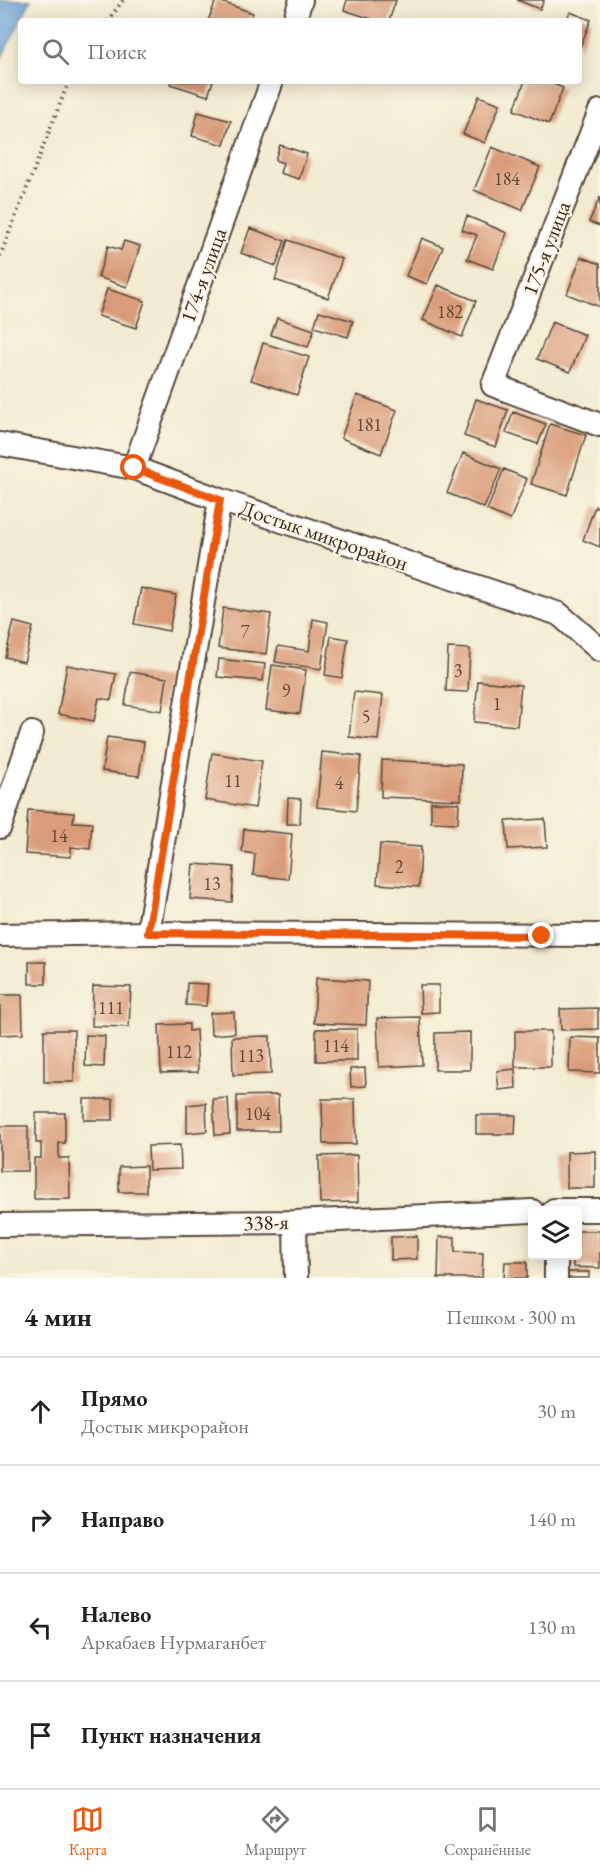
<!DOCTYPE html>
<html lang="ru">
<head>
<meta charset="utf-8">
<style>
	body { margin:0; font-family:"EB Garamond",serif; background:#f6f6f6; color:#202124 }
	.controls { position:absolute; right:18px; bottom:18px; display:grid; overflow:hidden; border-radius:6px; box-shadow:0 3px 15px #0003 }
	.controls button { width:54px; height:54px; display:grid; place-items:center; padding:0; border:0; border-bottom:2px solid #e0e0e0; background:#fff; color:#202124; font:30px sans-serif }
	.stop { position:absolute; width:18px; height:18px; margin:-14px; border:4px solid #ea580c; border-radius:50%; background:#fff }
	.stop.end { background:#ea580c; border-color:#fff; box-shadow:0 2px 6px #0008 }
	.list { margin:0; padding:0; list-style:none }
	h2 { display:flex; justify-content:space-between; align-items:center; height:78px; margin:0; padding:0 24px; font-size:26px }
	h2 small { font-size:20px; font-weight:400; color:#757577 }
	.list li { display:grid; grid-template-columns:39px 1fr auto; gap:18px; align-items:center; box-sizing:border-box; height:108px; padding:0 24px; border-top:2px solid #e0e0e0 }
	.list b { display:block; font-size:22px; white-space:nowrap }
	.list p { margin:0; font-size:20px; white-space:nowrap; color:#757577 }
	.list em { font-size:20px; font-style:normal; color:#757577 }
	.icon { flex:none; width:33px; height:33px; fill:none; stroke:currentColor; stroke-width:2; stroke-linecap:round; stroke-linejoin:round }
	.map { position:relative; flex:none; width:600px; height:1278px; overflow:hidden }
	.search { position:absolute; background:#fff; box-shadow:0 3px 15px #0003; left:18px; right:18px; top:18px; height:66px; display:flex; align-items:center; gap:15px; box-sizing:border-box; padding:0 21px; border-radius:6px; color:#757577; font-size:22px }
	.sheet { height:510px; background:#fff }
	nav { display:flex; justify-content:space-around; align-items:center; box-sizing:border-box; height:84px; border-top:2px solid #e0e0e0; background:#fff; font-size:16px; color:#757577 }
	nav a { display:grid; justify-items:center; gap:3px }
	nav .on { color:#ea580c }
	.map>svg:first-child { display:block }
	.water { fill:#659fd4; stroke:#506479; stroke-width:1.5 }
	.building { fill:#d99b79 }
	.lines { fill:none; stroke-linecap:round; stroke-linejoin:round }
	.minor-casing { stroke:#564739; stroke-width:26 }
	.path { stroke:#564739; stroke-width:4; stroke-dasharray:1.5 4.5; stroke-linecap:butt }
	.minor { stroke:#fff; stroke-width:22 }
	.route { stroke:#ea580c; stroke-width:8 }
	.labels { text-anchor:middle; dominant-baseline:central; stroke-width:4.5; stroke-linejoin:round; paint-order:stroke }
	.number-label { font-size:18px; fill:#624635 }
	.street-label { font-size:21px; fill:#3b2a1e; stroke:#fcf5e5 }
</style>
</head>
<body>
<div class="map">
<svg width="600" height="1278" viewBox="0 0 600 1278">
	<rect width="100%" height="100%" fill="#fcf5e5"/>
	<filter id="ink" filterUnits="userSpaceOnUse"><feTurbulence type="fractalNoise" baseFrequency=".0167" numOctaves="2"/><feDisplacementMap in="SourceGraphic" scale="12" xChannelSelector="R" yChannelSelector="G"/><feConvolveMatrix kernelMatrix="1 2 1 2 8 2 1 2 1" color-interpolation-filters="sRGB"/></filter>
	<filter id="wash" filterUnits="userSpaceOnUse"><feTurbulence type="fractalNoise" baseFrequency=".008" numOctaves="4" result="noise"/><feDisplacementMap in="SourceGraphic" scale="24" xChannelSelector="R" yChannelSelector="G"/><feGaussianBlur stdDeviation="1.35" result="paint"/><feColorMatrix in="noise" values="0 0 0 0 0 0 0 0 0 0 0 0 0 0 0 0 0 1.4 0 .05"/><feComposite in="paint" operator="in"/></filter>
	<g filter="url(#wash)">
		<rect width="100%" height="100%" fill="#f2ebd1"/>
		<!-- water -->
		<path class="water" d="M0,0H31L0,61Z"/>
		<g id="blocks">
			<!-- building -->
			<path class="building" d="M216,0L253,13L250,21H208Z
				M347,0H396L389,21H378L344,10Z
				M517,0H544L540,9Z
				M570,12L591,20L579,50V21H566Z
				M171,81H213L208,96L170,84Z
				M525,81H545L563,88L549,124L514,110Z
				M479,96L500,104L485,143L463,134Z
				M198,112L231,121L224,145L192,136Z
				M280,145L307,154L299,179L280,173L283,163L275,160Z
				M492,147L540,167L522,210L474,190Z
				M600,197V226L589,222Z
				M467,216L507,233L493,269L467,259L477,235L462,230Z
				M250,228L285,241L276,266L241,253Z
				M422,238L443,247L427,284L406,276Z
				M288,240L342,259L328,298L275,280Z
				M124,241L140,246L127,287L98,277L108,246L121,250Z
				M581,257L600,264V307L567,294Z
				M438,285L476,301L462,337L423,320Z
				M107,289L145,301L136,328L98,316Z
				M319,311L353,321L348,337L314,327Z
				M277,318L314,330L308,347L271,335Z
				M552,322L585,335L570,372L537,359Z
				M263,343L309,357L297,395L251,380Z
				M357,395L397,410L381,454L341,438Z
				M476,399L508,410L496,447L464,436Z
				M513,412L546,424L538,444L506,433Z
				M550,424L586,435L567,495L531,484Z
				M463,453L501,469L484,508L447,493Z
				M504,469L527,479L510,520L487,510Z
				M595,506L600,508V547L583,540Z
				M141,588L176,595L169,631L134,624Z
				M223,608L271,614L266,654L218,648Z
				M313,619L328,622L321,669L275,662L278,646L309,651Z
				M14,622L33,627L24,662L5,657Z
				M331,636L348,639L342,678L325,675Z
				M448,648L470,649L468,692L446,691Z
				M219,659L265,664L263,681L217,677Z
				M67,665L116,674L111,700L99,698L94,721L58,714Z
				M272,665L306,670L300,714L266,710Z
				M130,672L167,678L162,711L125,705Z
				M478,681L521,685L517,726L474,722Z
				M354,692L383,695L378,740L349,737Z
				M107,737L144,742L139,776L102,771Z
				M322,752L361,756L356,811L317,807Z
				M212,753L262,761L255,808L205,800Z
				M382,760L462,764L461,800L381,797Z
				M288,798L301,799L300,824H287Z
				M431,802L459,803L458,823L431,822Z
				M28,810L74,813L73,822L92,823L90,849L71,847V857L25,854Z
				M545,819L547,847L508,849L506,821Z
				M244,829L292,834L288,879L253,875L255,854L242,852Z
				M380,844L421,847L419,887L377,884Z
				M193,864L234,867L232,902L190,899Z
				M29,962H46V984H29Z
				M316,978L368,981L366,1025L314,1023Z
				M187,983L208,984L206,1006L186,1005Z
				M420,985H439V1012L421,1013Z
				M93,986L131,987L129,1027L92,1026Z
				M0,995H22L23,1034L0,1035Z
				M598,1008V1029L561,1030L560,1009Z
				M234,1012L235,1033L211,1035L210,1013Z
				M420,1017L422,1065L379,1067L377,1018Z
				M189,1024V1031L196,1030L198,1072L161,1073L159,1025Z
				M316,1029H357V1061H316Z
				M44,1030H74V1082H44Z
				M515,1031H551V1067H515Z
				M470,1032V1070H435V1033Z
				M86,1035L105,1036L104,1067L85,1066Z
				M270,1036L271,1074L233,1075L232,1037Z
				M570,1037L600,1038V1073L569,1072Z
				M365,1068L366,1086L351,1087L350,1069Z
				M515,1069L516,1088L499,1090L497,1071Z
				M278,1095L279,1131H237V1096Z
				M228,1098L230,1134L215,1135L213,1099Z
				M84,1099H113V1120H84Z
				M322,1099H355L356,1144H323Z
				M206,1103L207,1131L187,1133V1105Z
				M36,1113H65V1143H59V1158H69L70,1199H34V1158H41V1143H36Z
				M476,1115H516L515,1134H476Z
				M0,1126H28V1171H0Z
				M180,1145L181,1169L149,1170L148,1146Z
				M595,1151V1188H567V1152Z
				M357,1155L358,1202L320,1203L319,1156Z
				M146,1166V1192H119V1167Z
				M578,1231H600V1268L573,1267V1256H578Z
				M417,1236V1259L391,1260V1237Z
				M439,1237H455V1252L483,1253L482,1278H438Z
				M505,1262H527V1278H504Z
				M566,1272H589V1278H566Z"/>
		</g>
	</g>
	<g filter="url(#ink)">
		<use href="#blocks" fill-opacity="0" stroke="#564739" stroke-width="1.5"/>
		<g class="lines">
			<!-- minor casing -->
			<g class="minor-casing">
				<path id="minor" d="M294,21L301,0
					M600,111L493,385L600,425
					M0,444L134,468L220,500L559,614L600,650
					M134,468L272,81
					M0,827L32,733
					M148,933L220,500
					M0,935L148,933L600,935
					M554,1210H600
					M295,1222L296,1278
					M0,1225L295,1222L532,1211
					M556,1278V1256"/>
			</g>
			<!-- path -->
			<path class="path" d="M108,21L123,0
				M0,256L69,81"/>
			<!-- minor -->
			<use href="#minor" class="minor"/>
		</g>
	</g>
	<g class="lines" filter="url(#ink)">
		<!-- route -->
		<path class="route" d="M134,468L220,500L148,933L542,936"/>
	</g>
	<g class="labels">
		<!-- number labels -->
		<g class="number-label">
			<text x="507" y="178">184</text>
			<text x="450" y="311">182</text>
			<text x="369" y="424">181</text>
			<text x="245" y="631">7</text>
			<text x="458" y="670">3</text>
			<text x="286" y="690">9</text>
			<text x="497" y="703">1</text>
			<text x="366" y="716">5</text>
			<text x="233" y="780">11</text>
			<text x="339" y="782">4</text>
			<text x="59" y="835">14</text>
			<text x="399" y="866">2</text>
			<text x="212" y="883">13</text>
			<text x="111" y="1007">111</text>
			<text x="336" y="1045">114</text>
			<text x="179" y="1051">112</text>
			<text x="251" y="1055">113</text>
			<text x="258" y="1113">104</text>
		</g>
		<!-- street labels -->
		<g class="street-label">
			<text transform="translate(546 248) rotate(-69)">175-я улица</text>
			<text transform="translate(203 275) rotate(-70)">174-я улица</text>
			<text transform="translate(324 535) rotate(19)">Достык микрорайон</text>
			<text transform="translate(266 1222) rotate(-1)">338-я</text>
		</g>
	</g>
</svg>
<div class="controls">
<button><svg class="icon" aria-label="layers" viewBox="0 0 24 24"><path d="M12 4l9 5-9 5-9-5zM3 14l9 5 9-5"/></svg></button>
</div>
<div class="stop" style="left:134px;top:468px"></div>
<div class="stop end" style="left:542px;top:936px"></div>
<div class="search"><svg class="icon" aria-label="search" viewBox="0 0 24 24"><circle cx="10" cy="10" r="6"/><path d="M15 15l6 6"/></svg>Поиск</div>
</div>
<section class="sheet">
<h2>4 мин<small>Пешком · 300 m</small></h2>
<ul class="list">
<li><svg class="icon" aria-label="ahead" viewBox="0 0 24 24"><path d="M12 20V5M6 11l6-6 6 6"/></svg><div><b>Прямо</b><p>Достык микрорайон</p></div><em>30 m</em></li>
<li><svg class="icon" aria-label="right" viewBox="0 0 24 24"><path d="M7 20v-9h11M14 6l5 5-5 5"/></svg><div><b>Направо</b></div><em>140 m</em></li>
<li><svg class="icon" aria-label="left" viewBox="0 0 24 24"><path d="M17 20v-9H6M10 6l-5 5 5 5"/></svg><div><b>Налево</b><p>Аркабаев Нурмаганбет</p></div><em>130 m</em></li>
<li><svg class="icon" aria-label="arrive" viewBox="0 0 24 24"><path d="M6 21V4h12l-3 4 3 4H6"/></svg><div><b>Пункт назначения</b></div></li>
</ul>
</section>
<nav>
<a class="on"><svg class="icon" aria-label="map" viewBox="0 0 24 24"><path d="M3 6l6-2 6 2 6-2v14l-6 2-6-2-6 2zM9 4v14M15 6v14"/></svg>Карта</a>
<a><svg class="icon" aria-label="directions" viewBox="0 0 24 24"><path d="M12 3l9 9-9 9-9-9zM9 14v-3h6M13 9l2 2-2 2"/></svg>Маршрут</a>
<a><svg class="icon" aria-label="saved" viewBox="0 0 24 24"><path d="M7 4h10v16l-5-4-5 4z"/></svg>Сохранённые</a>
</nav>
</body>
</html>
